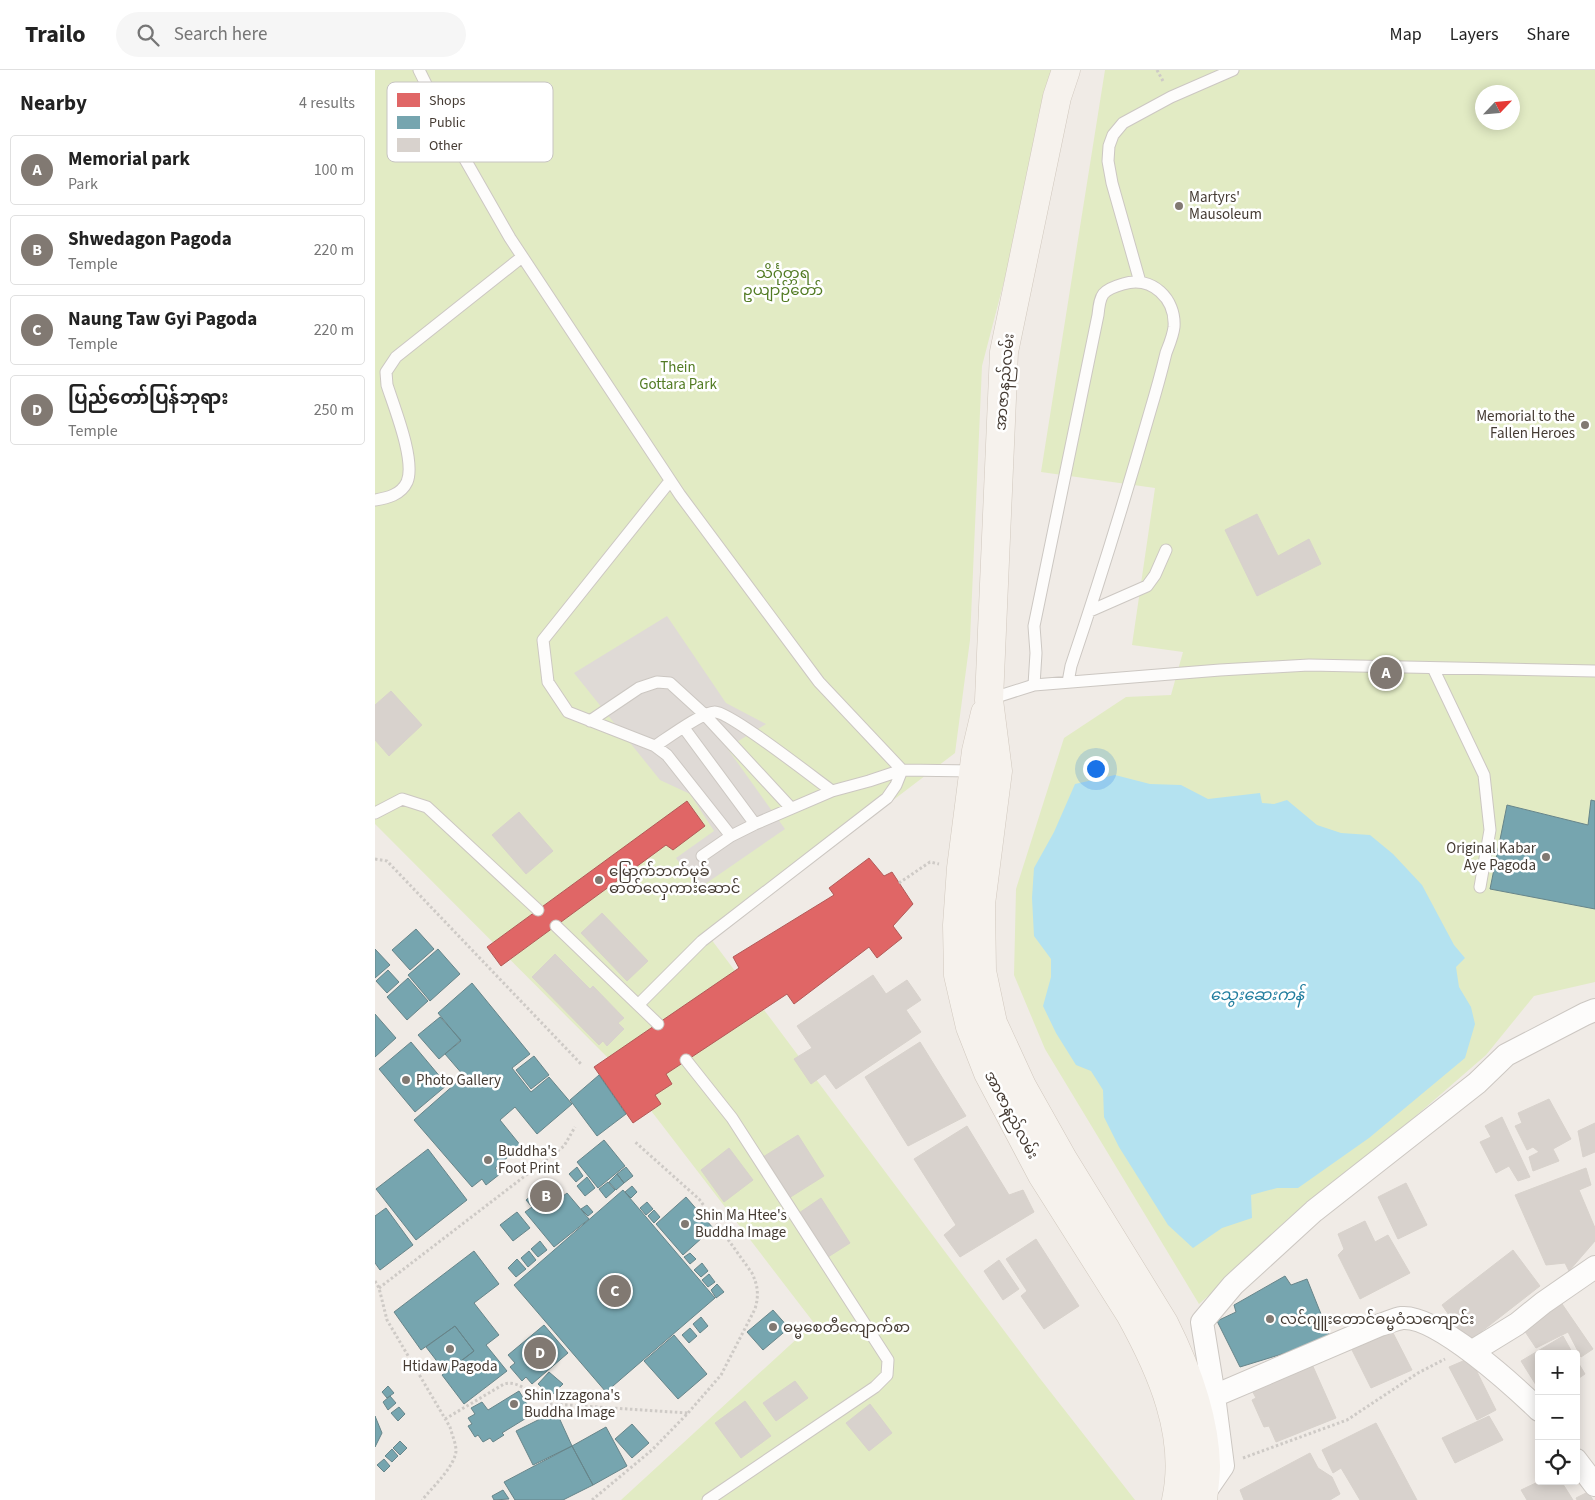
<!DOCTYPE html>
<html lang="en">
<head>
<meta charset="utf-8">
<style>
	body { margin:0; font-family:"Source Sans 3","Noto Sans Myanmar",sans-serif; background:#f6f6f6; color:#222 }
	.controls { position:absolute; right:15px; bottom:15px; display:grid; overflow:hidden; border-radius:5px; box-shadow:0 2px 12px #0003 }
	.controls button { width:45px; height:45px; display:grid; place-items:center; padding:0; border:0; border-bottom:1px solid #e0e0e0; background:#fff; color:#222; font:25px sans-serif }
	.compass { position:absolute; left:1100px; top:15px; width:45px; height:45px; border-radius:50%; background:#fff; box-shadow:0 2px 12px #0003; rotate:64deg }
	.you { position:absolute; left:720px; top:698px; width:18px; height:18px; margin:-12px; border:4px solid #fff; border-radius:50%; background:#1a73e8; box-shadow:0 0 0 8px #1a73e833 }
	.badge { display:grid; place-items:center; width:32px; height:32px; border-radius:50%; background:#817972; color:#fff; font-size:16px; font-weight:700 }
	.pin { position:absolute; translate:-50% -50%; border:2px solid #fff; box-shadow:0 1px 5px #0006 }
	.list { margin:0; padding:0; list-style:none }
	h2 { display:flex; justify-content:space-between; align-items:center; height:65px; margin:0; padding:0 20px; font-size:21px }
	h2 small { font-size:16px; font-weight:400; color:#767676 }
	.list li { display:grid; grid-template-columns:32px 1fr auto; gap:15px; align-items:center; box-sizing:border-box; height:70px; margin:0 10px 10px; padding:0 10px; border:1px solid #e0e0e0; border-radius:5px }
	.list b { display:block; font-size:19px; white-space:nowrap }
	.list p { margin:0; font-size:16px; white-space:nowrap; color:#767676 }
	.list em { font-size:16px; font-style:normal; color:#767676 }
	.icon { flex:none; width:28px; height:28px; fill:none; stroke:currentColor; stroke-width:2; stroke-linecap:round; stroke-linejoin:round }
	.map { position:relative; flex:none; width:1220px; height:1430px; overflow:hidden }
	header { display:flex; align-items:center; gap:30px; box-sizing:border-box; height:70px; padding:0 25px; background:#fff; border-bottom:1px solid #e0e0e0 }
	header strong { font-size:24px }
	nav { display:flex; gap:28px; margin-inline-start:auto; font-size:18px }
	.search { width:350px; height:45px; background:#f6f6f6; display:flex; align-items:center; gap:12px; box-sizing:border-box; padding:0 18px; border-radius:28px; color:#767676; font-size:19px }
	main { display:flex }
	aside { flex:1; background:#fff }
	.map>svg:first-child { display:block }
	.green { fill:#e2ebc4; fill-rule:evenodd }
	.parking { fill:#dfdad6 }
	.water { fill:#b4e2f0 }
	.shops { fill:#e06666; stroke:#b25957 }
	.public { fill:#76a5af; stroke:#67858a }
	.building { fill:#d8d2cd; stroke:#d8d2cc }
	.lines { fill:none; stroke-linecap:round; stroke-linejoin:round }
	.service-casing { stroke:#ccc7c2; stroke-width:13 }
	.minor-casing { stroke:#ccc7c2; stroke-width:24 }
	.secondary-casing { stroke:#d1c8be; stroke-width:29 }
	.path { stroke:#cecac6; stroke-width:3; stroke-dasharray:2.5 2.5; stroke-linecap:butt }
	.service { stroke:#fdfcfb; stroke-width:11 }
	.minor { stroke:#fdfcfb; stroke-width:22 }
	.secondary { stroke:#f6f2ed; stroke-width:28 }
	.poi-dot { fill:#817972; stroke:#fff; stroke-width:2 }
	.labels { text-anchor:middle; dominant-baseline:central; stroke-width:5; stroke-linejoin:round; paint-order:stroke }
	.poi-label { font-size:15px; fill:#453b33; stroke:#fff; text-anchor:start }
	.park-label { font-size:15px; fill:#527b23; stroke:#fff }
	.street-label { font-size:15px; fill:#453b33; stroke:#fff }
	.water-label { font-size:16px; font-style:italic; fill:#227e9f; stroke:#fff }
	.key { fill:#fff; stroke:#c7c4c2; stroke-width:1 }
	.key-label { font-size:14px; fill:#453b33 }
</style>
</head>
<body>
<header>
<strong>Trailo</strong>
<div class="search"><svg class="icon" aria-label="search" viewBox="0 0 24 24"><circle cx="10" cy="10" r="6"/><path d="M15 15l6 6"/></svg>Search here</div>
<nav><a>Map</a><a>Layers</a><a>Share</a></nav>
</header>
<main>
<aside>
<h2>Nearby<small>4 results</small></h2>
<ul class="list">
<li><span class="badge">A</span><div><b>Memorial park</b><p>Park</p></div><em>100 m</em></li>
<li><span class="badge">B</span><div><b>Shwedagon Pagoda</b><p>Temple</p></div><em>220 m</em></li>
<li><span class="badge">C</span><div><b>Naung Taw Gyi Pagoda</b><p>Temple</p></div><em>220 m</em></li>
<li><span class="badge">D</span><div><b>ပြည်တော်ပြန်ဘုရား</b><p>Temple</p></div><em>250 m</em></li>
</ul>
</aside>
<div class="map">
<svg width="1220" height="1430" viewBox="0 0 1220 1430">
	<rect width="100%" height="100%" fill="#f0ebe6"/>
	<!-- green -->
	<path class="green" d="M0,0H684L607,296L595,570L580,683L336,869L663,1306L760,1430H246L439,1253L244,999L0,754Z
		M730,0H1220V912L1159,926L1111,985L824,1234L670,979L639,905L641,819L689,668L751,627L796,625L808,582L757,575L780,418L666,402ZM1108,22H1138V52H1108Z"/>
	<!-- parking -->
	<path class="parking" d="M292,546L351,633L391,654L352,678L410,759L323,819L301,788L339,761L315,724L285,710L199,603Z"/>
	<!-- water -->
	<path class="water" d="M740,705L775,714L806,715L833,729L885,723L887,733L899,734L912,730L942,755L966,763L995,765L1018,784L1047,815L1079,875L1090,888L1081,897L1084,917L1096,937L1100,954L1090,988L994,1068L923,1118H902L876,1125L877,1148L847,1158L818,1178L793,1155L744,1077L729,1047L728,1020L716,1001L701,995L681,963L668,936L676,907V889L659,866L657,828L659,798L679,762L700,714Z"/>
	<!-- shops -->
	<path class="shops" d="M312,731L330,756L298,780L291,775L126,896L112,877Z
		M494,788L509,806L517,802L538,834L518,856L527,868L502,888L494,877L419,934L412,924L291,1004L297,1014L280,1025L286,1034L258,1053L219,997L364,898L358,887L459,825L454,818Z"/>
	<!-- public -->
	<path class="public" d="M1216,730L1220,731V839L1115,819L1132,735L1213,755Z
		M41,859L59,879L35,900L17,880Z
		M0,879L15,895L0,908Z
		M63,879L85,904L55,931L33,905Z
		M13,900L24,912L12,923L1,911Z
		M33,908L53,931L32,950L12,927Z
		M97,913L155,984L137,998L156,1022L174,1007L197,1034L162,1064L140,1037L125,1050L146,1076L120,1098L125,1104L111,1115L107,1109L97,1117L39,1050L89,1006L70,984L86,971L63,943Z
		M0,944L21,968L0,987Z
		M65,947L86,970L64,989L43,965Z
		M36,972L72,1015L40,1042L4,999Z
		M159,986L174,1005L156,1019L141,1000Z
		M224,1005L251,1044L222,1066L195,1030Z
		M229,1070L250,1096L223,1118L202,1092Z
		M53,1079L92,1130L41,1170L1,1119Z
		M202,1097L208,1106L201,1112L194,1104Z
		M251,1097L258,1106L249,1113L242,1104Z
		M242,1104L249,1113L241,1120L234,1112Z
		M212,1107L220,1118L210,1126L202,1116Z
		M233,1112L240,1120L231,1128L224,1119Z
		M257,1116L262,1122L256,1128L250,1122Z
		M166,1118L179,1133L192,1123L214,1149L179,1177L150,1142L157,1137L151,1130Z
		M248,1120L340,1228L231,1322L139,1215Z
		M311,1127L338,1158L308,1185L281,1154Z
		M272,1132L278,1139L271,1145L265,1138Z
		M212,1135L218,1142L213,1146L206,1139Z
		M11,1138L38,1175L5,1200L0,1193V1146Z
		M279,1140L285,1147L279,1153L273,1146Z
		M142,1142L155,1158L138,1171L125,1155Z
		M165,1171L172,1180L163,1187L156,1179Z
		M99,1181L124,1214L99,1233L124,1265L111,1275L132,1301L89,1334L67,1305L99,1281L80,1256L46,1280L19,1242Z
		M154,1181L161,1190L153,1197L146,1188Z
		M315,1183L321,1189L315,1194L309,1187Z
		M142,1189L151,1199L141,1207L133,1198Z
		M327,1193L333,1201L326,1207L319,1200Z
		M334,1204L340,1212L333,1217L327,1210Z
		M910,1206L916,1215L932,1209L956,1269L865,1297L842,1251L861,1242L859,1235Z
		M342,1214L349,1222L341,1228L336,1220Z
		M398,1240L414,1258L388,1280L372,1262Z
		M326,1247L333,1256L325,1263L318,1254Z
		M169,1255L193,1283L157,1314L151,1307L147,1311L135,1297L140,1293L133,1285Z
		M80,1256L99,1281L71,1303L51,1277Z
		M315,1258L322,1266L314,1273L307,1265Z
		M299,1265L332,1304L303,1329L269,1291Z
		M174,1302L188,1314L176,1326L163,1314Z
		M13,1316L19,1323L12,1328L7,1322Z
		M144,1321L158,1344L127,1363L129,1365L118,1372L115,1368L108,1372L103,1365L100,1367L93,1356L97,1354L93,1348L100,1344L96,1338L107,1332L113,1340Z
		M15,1326L21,1333L13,1340L8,1332Z
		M24,1337L30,1344L23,1351L16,1343Z
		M181,1341L197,1376L158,1395L141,1361Z
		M0,1346L7,1363L0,1377Z
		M257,1354L274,1373L257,1388L240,1369Z
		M231,1357L252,1396L218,1415L197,1376Z
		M25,1371L32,1378L25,1385L18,1378Z
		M197,1376L218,1415L188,1430H140L129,1412Z
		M17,1379L23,1386L17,1392L10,1386Z
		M9,1389L15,1396L9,1402L2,1395Z
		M128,1420L134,1429L119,1430L117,1426Z"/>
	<!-- building -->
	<path class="building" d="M882,444L903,486L934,469L946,494L882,526L850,460Z
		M16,621L47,655L14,686L0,670V635Z
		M144,742L178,781L151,804L117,765Z
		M227,843L273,891L252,911L206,863Z
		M180,884L215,919L218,916L249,948L243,953L249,959L232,976L228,971L224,975L157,907Z
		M498,905L511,924L532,910L546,930L531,940L546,962L461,1019L450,1004L436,1014L419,989L437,978L422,956Z
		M545,972L591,1046L533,1076L490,1007Z
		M1174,1029L1196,1069L1178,1079L1184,1091L1158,1101L1154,1087L1164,1082L1158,1077L1152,1080L1140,1056L1147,1053L1143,1043Z
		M1127,1047L1155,1107L1143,1111L1134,1096L1121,1103L1105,1072L1116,1067L1110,1056Z
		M1220,1053V1082L1208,1087L1203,1061Z
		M592,1056L634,1125L648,1120L659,1142L585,1187L569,1165L581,1155L539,1089Z
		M423,1065L449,1106L414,1128L388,1087Z
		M354,1078L378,1110L349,1132L326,1100Z
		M1211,1098L1216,1115L1204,1120L1220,1158V1171L1194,1201L1190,1193L1171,1195L1140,1125Z
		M1031,1113L1052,1155L1023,1169L1003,1127Z
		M446,1128L475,1173L453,1187L424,1143Z
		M990,1151L1000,1172L1013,1165L1035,1203L985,1229L963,1185L969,1179L963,1164Z
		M661,1169L704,1236L669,1259L646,1226L652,1221L631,1189Z
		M1138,1180L1165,1216L1093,1272L1067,1235Z
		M624,1190L644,1219L628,1230L609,1201Z
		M1185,1231L1218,1279L1206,1287L1193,1262L1161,1278L1147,1257Z
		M1016,1259L1037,1300L996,1318L975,1276Z
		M1188,1266L1198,1284H1164V1316L1161,1315L1146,1291Z
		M1095,1288L1121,1340L1102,1350L1074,1297Z
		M1201,1289L1210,1304L1201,1310Z
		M936,1292L961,1348L901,1372L894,1356L889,1357L877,1330L881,1328L874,1315Z
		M420,1311L433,1328L401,1351L388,1333Z
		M370,1331L396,1366L366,1388L340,1353Z
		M495,1334L517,1363L494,1381L471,1353Z
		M1114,1346L1128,1370L1080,1393L1067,1368Z
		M1001,1353L1042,1430H985L966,1398L958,1403L947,1380Z
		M935,1383L943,1398L957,1407L965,1424L955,1430H869L865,1420Z
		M1165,1411H1186L1198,1430H1152L1146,1420Z
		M1213,1422L1218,1430H1202L1201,1428Z"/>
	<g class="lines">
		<!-- service casing -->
		<g class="service-casing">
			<path id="service" d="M44,0L75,63L135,168L305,425L444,612L527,700L599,701
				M765,212L737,113L733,91L734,76L738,65L748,53L796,27L858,0
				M295,411L168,570L173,612L193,642L280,676L292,685L356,766
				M0,430C12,428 26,425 32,412C41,391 19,337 12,315L11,302L21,287L147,187
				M715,541L772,516L780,505L791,480
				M1058,598L1109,705L1115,760L1105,817
				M659,615L661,583L659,556L723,245C725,224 727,220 748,214C777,205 801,229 799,257C798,266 794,275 791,283C786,304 780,325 774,345C750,429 724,513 696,596L693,612
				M615,629L659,615L845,600L934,595L1220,601
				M215,651L264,618L282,612L295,613L329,644L416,738
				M309,658L380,754
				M280,676C291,669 329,641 340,642C355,642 439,708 457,721
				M0,743L27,729L52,737L163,840
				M327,786L356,766L380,754L457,721L494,711L527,700
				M181,856L283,954
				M264,934L327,871L512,728L521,715L527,700
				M311,990L357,1048L513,1290L512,1305L500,1317L333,1430"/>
		</g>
		<!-- minor casing -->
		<g class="minor-casing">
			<path id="minor" d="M1098,1281L1142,1254L1168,1233L1220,1197
				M839,1326L1005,1255C1012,1253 1020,1249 1027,1248C1062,1245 1139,1316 1164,1340
				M1201,1390L1220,1415
				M828,1425L848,1396L839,1326L827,1252L858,1215L939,1141L1102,1013L1131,985L1210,944L1220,940"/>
		</g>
		<!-- secondary casing -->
		<g class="secondary-casing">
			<path id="secondary" d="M691,0L682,27L629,282L614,630L623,701L606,834L607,901L618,953L647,1016L688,1089L789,1253C811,1297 830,1346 831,1396C831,1407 829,1419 828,1430
				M610,643L601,681L586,798L582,855L583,905L595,957L613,1003L667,1105L755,1244C786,1300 815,1365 801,1430"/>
		</g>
		<!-- path -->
		<path class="path" d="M782,0L789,13
			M0,789L12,791L206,994
			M524,813L555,792L564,794
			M0,1211L4,1218L12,1250L75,1357C77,1365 81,1373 81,1381C80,1396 57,1418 47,1430
			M4,1218L189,1076L200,1057
			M70,1349L129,1314C146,1309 161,1330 177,1334L313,1343
			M868,1388L972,1350L1043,1303L1070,1289
			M217,1430L277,1380L313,1343L346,1305L380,1239C384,1225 383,1216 377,1203L324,1129L259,1071"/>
		<!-- service -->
		<use href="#service" class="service"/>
		<!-- minor -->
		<use href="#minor" class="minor"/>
		<!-- secondary -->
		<use href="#secondary" class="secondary"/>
	</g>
	<!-- markers -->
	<g class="poi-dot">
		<circle cx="804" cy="136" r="5"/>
		<circle cx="1210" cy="355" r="5"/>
		<circle cx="1171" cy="787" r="5"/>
		<circle cx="224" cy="810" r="5"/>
		<circle cx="31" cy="1010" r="5"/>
		<circle cx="113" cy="1090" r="5"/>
		<circle cx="310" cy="1154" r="5"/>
		<circle cx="895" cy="1249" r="5"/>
		<circle cx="398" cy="1257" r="5"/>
		<circle cx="75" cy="1279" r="5"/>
		<circle cx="139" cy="1334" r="5"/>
	</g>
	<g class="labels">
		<!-- poi labels -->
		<g class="poi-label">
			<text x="814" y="127">Martyrs'<tspan x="814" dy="17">Mausoleum</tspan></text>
			<text x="1200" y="346" text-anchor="end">Memorial to the<tspan x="1200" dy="17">Fallen Heroes</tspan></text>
			<text x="1161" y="778" text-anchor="end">Original Kabar<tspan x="1161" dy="17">Aye Pagoda</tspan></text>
			<text x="234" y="801">မြောက်ဘက်မုခ်<tspan x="234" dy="17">ဓာတ်လှေကားဆောင်</tspan></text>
			<text x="41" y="1010">Photo Gallery</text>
			<text x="123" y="1081">Buddha's<tspan x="123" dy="17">Foot Print</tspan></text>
			<text x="320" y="1145">Shin Ma Htee's<tspan x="320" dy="17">Buddha Image</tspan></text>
			<text x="905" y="1249">လင်ဂျူးတောင်ဓမ္မဝံသကျောင်း</text>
			<text x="408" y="1257">ဓမ္မစေတီကျောက်စာ</text>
			<text x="75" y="1296" text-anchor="middle">Htidaw Pagoda</text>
			<text x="149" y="1325">Shin Izzagona's<tspan x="149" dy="17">Buddha Image</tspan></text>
		</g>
		<!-- park labels -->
		<g class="park-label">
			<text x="408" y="203">သိင်္ဂုတ္တရ<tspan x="408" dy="17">ဥယျာဉ်တော်</tspan></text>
			<text x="303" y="297">Thein<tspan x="303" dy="17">Gottara Park</tspan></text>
		</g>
		<!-- street labels -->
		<g class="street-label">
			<text transform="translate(630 312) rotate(-85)">အာဇာနည်လမ်း</text>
			<text transform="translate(636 1045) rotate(62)">အာဇာနည်လမ်း</text>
		</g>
		<!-- water labels -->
		<g class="water-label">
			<text x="882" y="925">သွေးဆေးကန်</text>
		</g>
	</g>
	<!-- legend -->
	<rect x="12" y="12" width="166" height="80" rx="8" class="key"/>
	<rect x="22" y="23" width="23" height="14" fill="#e06666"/>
	<rect x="22" y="46" width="23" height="13" fill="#76a5af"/>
	<rect x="22" y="68" width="23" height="14" fill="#d8d2cd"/>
	<g class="key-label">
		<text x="54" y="35">Shops</text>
		<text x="54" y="57">Public</text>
		<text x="54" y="80">Other</text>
	</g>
</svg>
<div class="controls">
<button>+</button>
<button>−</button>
<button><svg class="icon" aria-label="locate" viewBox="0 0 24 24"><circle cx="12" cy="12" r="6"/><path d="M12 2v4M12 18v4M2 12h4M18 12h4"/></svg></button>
</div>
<svg class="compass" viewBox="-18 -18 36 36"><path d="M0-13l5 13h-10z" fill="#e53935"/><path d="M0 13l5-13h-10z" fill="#767676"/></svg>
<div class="you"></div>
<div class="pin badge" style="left:1011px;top:603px">A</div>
<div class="pin badge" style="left:171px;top:1126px">B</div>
<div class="pin badge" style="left:240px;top:1221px">C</div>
<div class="pin badge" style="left:165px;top:1283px">D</div>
</div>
</main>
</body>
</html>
